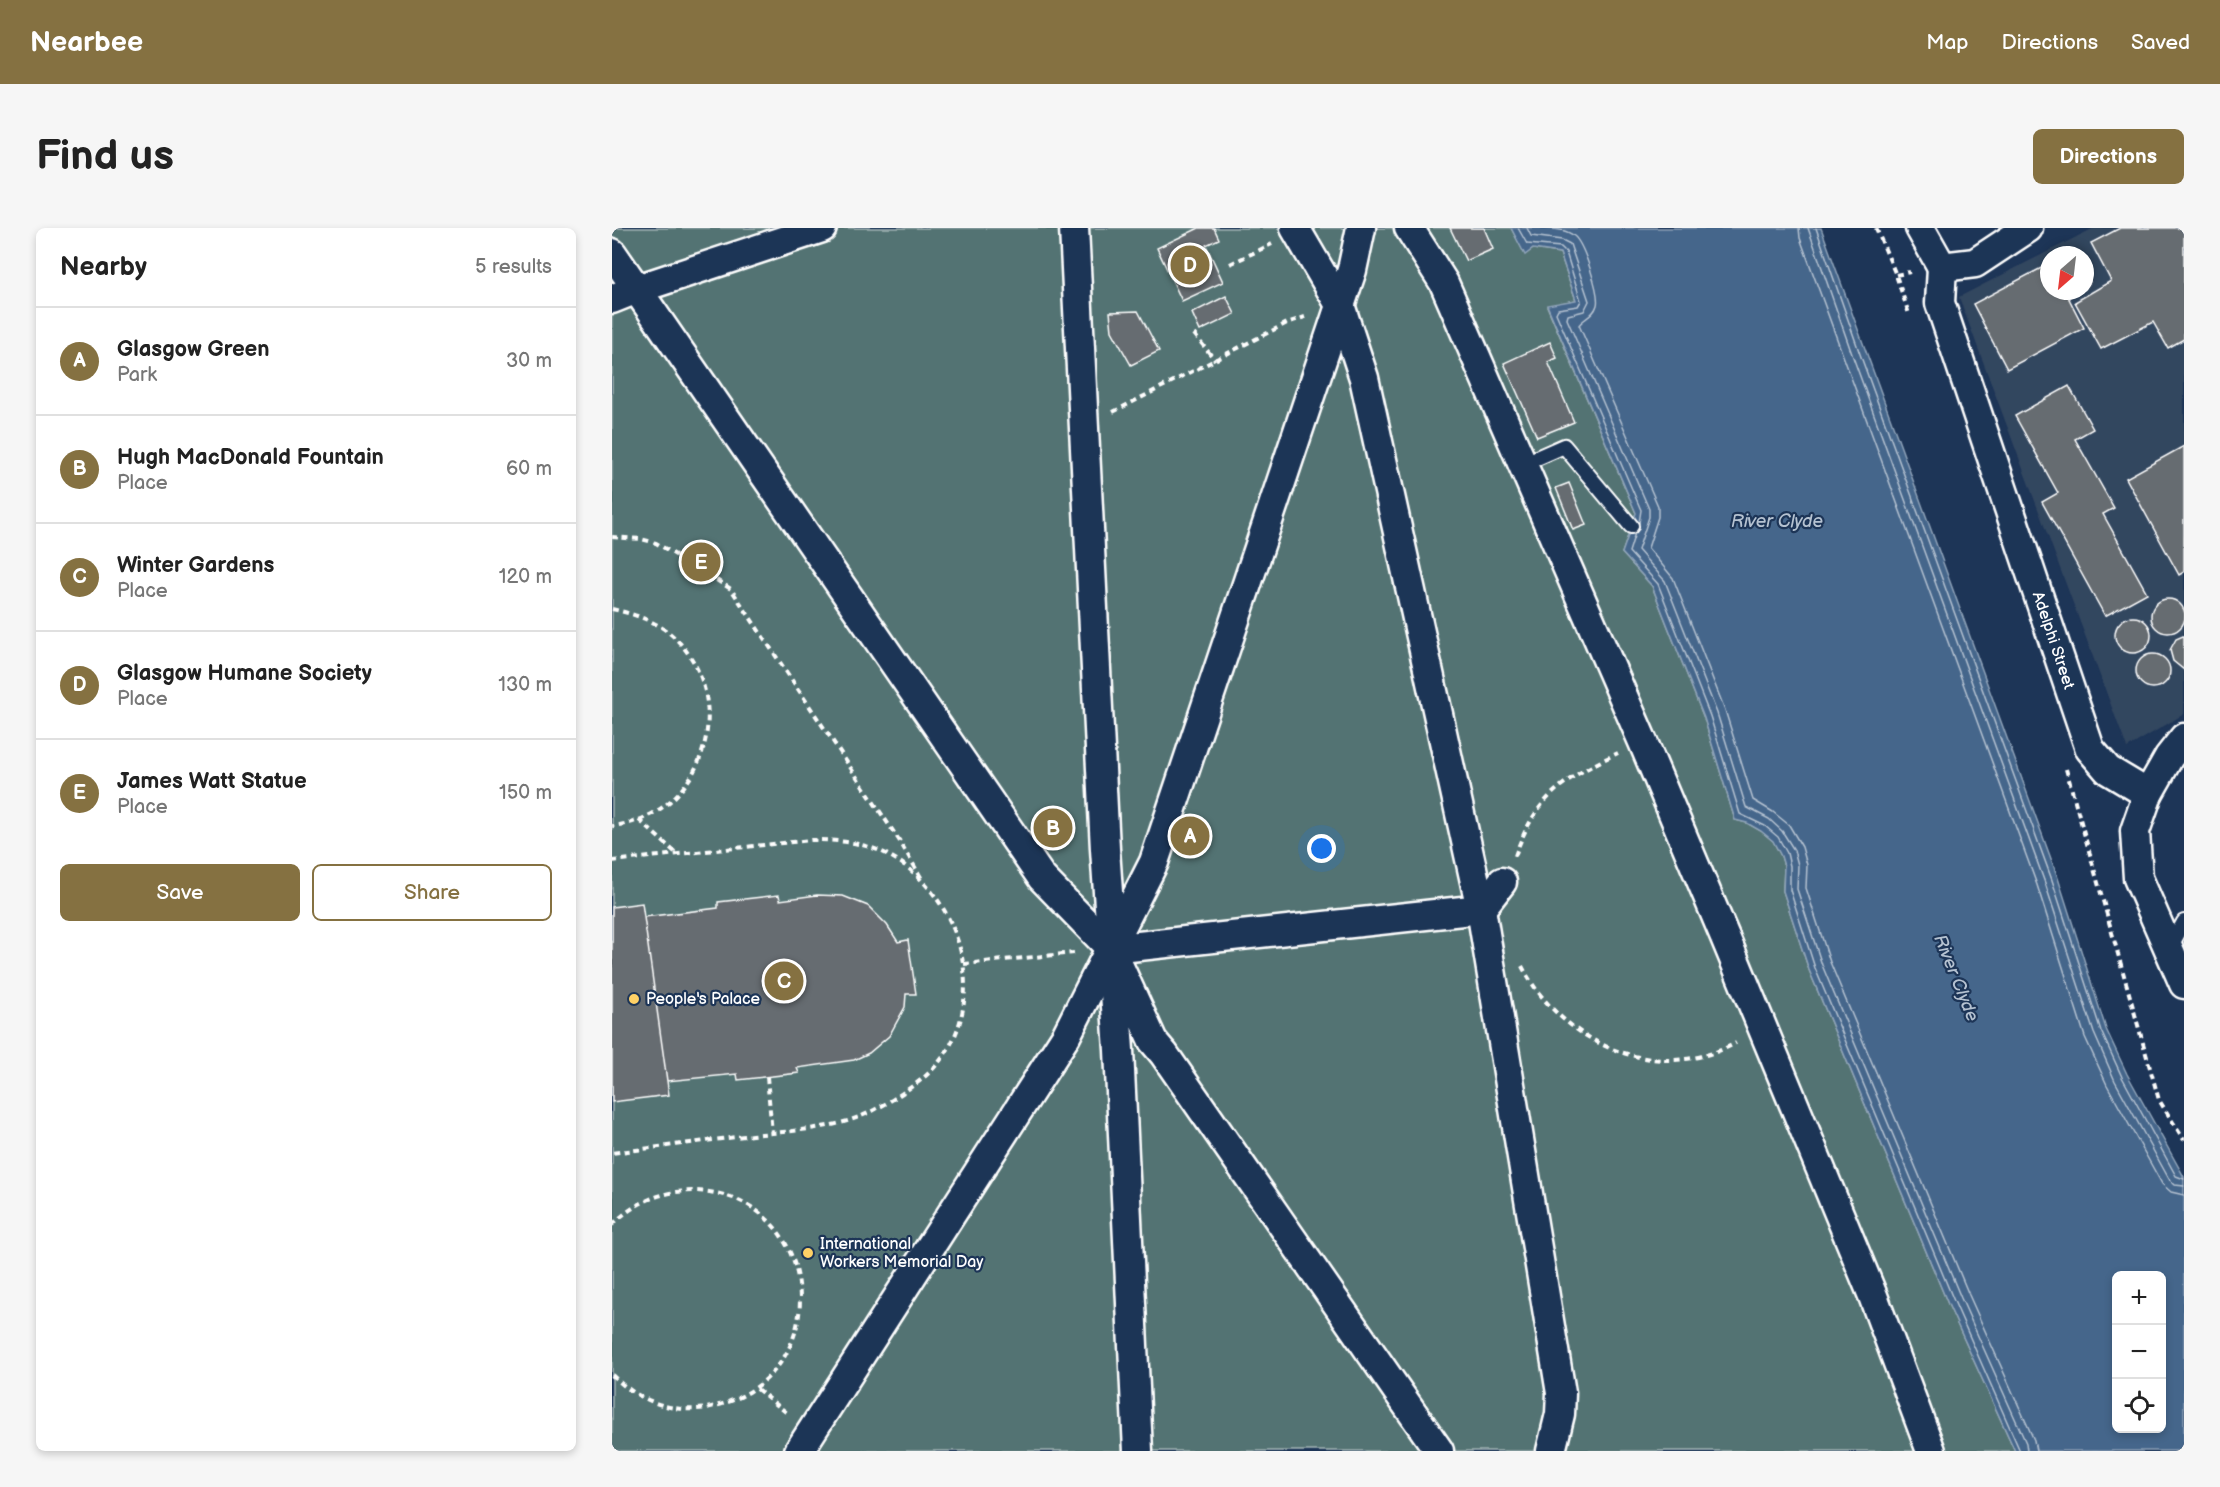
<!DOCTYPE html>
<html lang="en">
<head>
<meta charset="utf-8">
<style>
	body { margin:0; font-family:"Balsamiq Sans",sans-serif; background:#f6f6f6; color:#222 }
	.controls { position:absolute; right:18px; bottom:18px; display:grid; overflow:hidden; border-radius:9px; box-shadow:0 3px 9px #0003 }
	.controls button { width:54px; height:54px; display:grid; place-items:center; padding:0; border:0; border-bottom:2px solid #e0e0e0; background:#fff; color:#222; font:30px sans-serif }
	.compass { position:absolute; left:1428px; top:18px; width:54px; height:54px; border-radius:50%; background:#fff; box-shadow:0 3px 9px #0003; rotate:208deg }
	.you { position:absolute; left:710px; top:621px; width:21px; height:21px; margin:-15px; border:4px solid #fff; border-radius:50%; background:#1a73e8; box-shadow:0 0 0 9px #1a73e833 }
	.badge { display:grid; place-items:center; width:39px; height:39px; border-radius:50%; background:#857141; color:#fff; font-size:20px; font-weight:700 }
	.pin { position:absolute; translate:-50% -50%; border:3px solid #fff; box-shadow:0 2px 6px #0006 }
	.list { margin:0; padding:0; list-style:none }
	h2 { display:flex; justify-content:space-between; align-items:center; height:78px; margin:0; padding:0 24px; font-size:26px }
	h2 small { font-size:20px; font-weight:400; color:#767676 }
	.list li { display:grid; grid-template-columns:39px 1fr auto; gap:18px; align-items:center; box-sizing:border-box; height:108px; padding:0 24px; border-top:2px solid #e0e0e0 }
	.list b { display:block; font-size:22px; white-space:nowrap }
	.list p { margin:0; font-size:20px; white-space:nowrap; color:#767676 }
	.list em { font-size:20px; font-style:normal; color:#767676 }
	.actions { display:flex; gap:12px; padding:18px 24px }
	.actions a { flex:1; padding:14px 0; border:2px solid #857141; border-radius:9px; text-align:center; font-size:21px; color:#857141 }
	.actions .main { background:#857141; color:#fff }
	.icon { flex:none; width:33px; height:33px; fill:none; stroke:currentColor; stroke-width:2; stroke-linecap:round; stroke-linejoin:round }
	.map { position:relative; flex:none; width:1572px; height:1223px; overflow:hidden; border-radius:9px }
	header { display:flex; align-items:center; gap:36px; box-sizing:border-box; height:84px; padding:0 30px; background:#857141; color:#fff }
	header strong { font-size:28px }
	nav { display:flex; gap:33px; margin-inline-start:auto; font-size:21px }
	.intro { display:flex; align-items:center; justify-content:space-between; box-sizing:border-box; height:144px; padding:0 36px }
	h1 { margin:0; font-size:42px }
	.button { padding:15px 27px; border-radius:9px; background:#857141; color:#fff; font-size:21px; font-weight:700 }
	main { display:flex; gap:36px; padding:0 36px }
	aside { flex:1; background:#fff; border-radius:9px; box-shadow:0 3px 9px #0003 }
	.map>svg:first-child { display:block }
	.built { fill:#33465f; fill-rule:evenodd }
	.green { fill:#527373; stroke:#a8b9b9; stroke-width:1.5 }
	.water { fill:#45668b; stroke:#8fa3b9; stroke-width:1.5; fill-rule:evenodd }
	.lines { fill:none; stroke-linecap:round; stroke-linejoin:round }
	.shore { stroke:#b5c2d1; stroke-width:1.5 }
	.building { fill:#666c71; stroke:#fff; stroke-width:1.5 }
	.lane-casing { stroke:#fff; stroke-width:18 }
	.street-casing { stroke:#fff; stroke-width:33 }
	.path { stroke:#fff; stroke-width:4; stroke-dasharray:6 4.5; stroke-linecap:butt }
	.lane { stroke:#1d3557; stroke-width:14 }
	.street { stroke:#1d3557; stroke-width:28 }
	.poi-dot { fill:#ffd166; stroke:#1d3557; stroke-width:2 }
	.labels { text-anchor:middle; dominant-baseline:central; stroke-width:4.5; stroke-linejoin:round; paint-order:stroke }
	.street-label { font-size:16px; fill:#fff; stroke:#1d3557 }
	.poi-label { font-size:16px; fill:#fff; stroke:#1d3557; text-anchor:start }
	.water-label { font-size:18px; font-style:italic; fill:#b5c2d1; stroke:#1d3557 }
</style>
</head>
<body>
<header>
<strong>Nearbee</strong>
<nav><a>Map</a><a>Directions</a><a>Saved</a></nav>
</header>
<div class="intro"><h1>Find us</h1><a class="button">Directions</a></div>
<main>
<aside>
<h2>Nearby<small>5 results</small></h2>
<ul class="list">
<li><span class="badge">A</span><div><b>Glasgow Green</b><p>Park</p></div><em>30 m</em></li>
<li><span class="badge">B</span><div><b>Hugh MacDonald Fountain</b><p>Place</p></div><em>60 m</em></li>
<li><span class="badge">C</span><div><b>Winter Gardens</b><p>Place</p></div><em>120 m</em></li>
<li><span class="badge">D</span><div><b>Glasgow Humane Society</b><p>Place</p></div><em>130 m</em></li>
<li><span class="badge">E</span><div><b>James Watt Statue</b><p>Place</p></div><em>150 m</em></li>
</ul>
<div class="actions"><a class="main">Save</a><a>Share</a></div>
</aside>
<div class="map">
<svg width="1572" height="1223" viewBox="0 0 1572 1223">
	<rect width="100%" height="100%" fill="#1d3557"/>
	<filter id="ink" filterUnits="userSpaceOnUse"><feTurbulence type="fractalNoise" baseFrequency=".0167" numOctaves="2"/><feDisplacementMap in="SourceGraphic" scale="12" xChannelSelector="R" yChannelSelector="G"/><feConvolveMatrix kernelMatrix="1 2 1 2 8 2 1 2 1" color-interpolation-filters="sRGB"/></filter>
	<g filter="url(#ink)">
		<!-- built -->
		<path class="built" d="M1482,0H1572V486L1515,520L1347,69ZM1437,27H1473V63H1437Z"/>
		<!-- green -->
		<path class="green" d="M0,0H899L913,26L921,21L948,25L964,72L935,78L1024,285L1010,325L1040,358L1092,490L1123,592L1135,595L1149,603L1161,613L1169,628L1172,638L1171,663L1197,742L1336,1076L1403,1223H0Z"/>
		<!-- water -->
		<path class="water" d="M899,0H1209L1446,650L1494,801L1515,846L1572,949V1223H1403L1336,1076L1197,742L1171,663L1172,638L1169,628L1161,613L1149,603L1135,595L1123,592L1092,490L1040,358L1010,325L1024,285L935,77L964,72L948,25L921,21L913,27ZM1504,1048H1550V1200H1504Z"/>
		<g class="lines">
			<!-- shore -->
			<path class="shore" d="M906,0L915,16L949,19L954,24L969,73L966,78L946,81L944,85L1029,282L1027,295
				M915,0L919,8L950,12L958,16L977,73L972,83L956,87L955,91L1037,281V289L1026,322L1053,353L1105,485L1134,579L1157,591L1170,603L1182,622L1186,637L1185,661L1210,737L1349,1070L1414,1215L1415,1223
				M931,0C941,1 954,1 962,8C972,16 988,66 985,77C982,88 972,90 967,97L1046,278V289L1036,320L1061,350L1113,482L1141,572L1161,584L1177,597L1190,619L1195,637L1194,660L1218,734L1357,1067L1422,1212L1424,1223
				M1187,0L1188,10L1425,657L1473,809L1495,857L1550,956L1559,964L1572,967
				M1196,0L1241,129L1433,655L1482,805L1503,853L1557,951L1563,957L1572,958
				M1204,0L1248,126L1440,652L1489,803L1510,849L1564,948L1572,951
				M1023,305L1017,324L1046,356L1098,488L1128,586L1153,598L1166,609L1175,625L1178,638V662L1203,740L1342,1073L1408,1223"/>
		</g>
		<!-- building -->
		<path class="building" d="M587,0H602L607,11L594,17L611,54L570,73L545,20Z
			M838,0H872L881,21L854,33Z
			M1508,0H1572V111L1556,120L1541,94L1489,121L1463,74L1499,53L1479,15Z
			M1437,36V63H1453L1472,100L1395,141L1361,76Z
			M1473,45L1478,54L1473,61Z
			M614,68L623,86L588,103L580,85Z
			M526,83L547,123L519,137L500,103L498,84Z
			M938,114L945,130L936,134L962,194L925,209L892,135Z
			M1457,158L1481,201L1463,211L1502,280L1491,286L1535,365L1493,388L1430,274L1446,265L1403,188Z
			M1572,218V344L1567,347L1514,250Z
			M957,255L974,297L961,302L944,260Z
			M1539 388a17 17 0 1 1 34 0a17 17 0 1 1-34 0Z
			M1503 407a18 18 0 1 1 36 0a18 18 0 1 1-36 0Z
			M1571,408H1572V442L1561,433L1558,422L1564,411Z
			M1524 443a17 17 0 1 1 34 0a17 17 0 1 1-34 0Z
			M167,667L168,672L205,667L231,668L256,678L275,697L286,714L296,712L304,766H294L293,779L277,808L257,825L242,832L185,840L187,845L126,852L125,846L55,853L32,689L106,680V674Z
			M30,675L57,867L0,874V679Z"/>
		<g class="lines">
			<!-- lane casing -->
			<g class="lane-casing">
				<path id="lane" d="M911,236L952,218L1019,298
					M1558,720L1572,694"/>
			</g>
			<!-- street casing -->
			<g class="street-casing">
				<g id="street">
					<path d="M462,0L493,621L507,822L526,1223"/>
					<path d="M683,0L728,77L752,150L869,681L949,1165L948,1186L939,1223"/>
					<path d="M797,0L832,55L1031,514L1113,709L1261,1068L1319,1223"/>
					<path d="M1308,0L1330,39L1363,35L1416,0"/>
					<path d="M0,25L430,650L499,721L541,813L552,826L827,1223"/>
					<path id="s1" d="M1330,39L1328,75L1478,521L1496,542L1536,566L1523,603L1526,650L1572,756"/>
					<path d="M0,71L25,61L210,0"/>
					<path d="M1536,566L1557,529L1572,510"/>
					<path d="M499,721L869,681L890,654"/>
					<path d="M187,1223L454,808L542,634L740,42L749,0"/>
				</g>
			</g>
			<!-- path -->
			<path class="path" d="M1264,0L1284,47L1297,86
				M618,36L660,16
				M1284,47L1298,44
				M582,106L603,132
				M501,184L675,95L693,89
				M0,309L29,311L44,315L119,361L287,612L310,651
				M0,381C22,386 45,393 62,409C128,472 92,589 0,598
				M1454,541L1547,872L1572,912
				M27,592L65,626
				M903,628C923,570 952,550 1006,525
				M0,633L199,612C227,612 253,614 278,628C359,673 385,800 302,857C285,869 267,881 247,889C214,902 175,903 140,907C93,913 47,919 0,925
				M352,736L462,725
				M910,738C949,815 1044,858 1124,815
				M155,849L160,905
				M0,997C23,974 49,963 81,963C208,963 230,1146 103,1178C66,1188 27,1174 0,1147
				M145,1161L175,1185"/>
			<!-- lane -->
			<use href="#lane" class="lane"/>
			<!-- street -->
			<use href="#street" class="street"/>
		</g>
	</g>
	<!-- markers -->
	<g class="poi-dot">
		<circle cx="22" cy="771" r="6"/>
		<circle cx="196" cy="1025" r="6"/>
	</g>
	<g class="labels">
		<!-- street labels -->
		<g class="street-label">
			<text stroke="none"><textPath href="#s1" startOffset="392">Adelphi Street</textPath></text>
		</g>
		<!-- poi labels -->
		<g class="poi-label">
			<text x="34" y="771">People's Palace</text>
			<text x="208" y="1016">International<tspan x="208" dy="18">Workers Memorial Day</tspan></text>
		</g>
		<!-- water labels -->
		<g class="water-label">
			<text x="1165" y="293">River Clyde</text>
			<text transform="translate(1344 750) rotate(68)">River Clyde</text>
		</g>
	</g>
</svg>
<div class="controls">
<button>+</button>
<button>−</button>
<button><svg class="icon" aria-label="locate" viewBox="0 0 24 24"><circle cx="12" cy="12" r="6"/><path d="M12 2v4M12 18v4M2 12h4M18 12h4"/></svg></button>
</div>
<svg class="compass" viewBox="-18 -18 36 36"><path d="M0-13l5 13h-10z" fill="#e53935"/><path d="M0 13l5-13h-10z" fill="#767676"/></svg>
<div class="you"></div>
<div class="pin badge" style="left:578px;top:608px">A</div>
<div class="pin badge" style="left:441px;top:600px">B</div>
<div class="pin badge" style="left:172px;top:753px">C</div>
<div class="pin badge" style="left:578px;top:37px">D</div>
<div class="pin badge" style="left:89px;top:334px">E</div>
</div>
</main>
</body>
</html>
